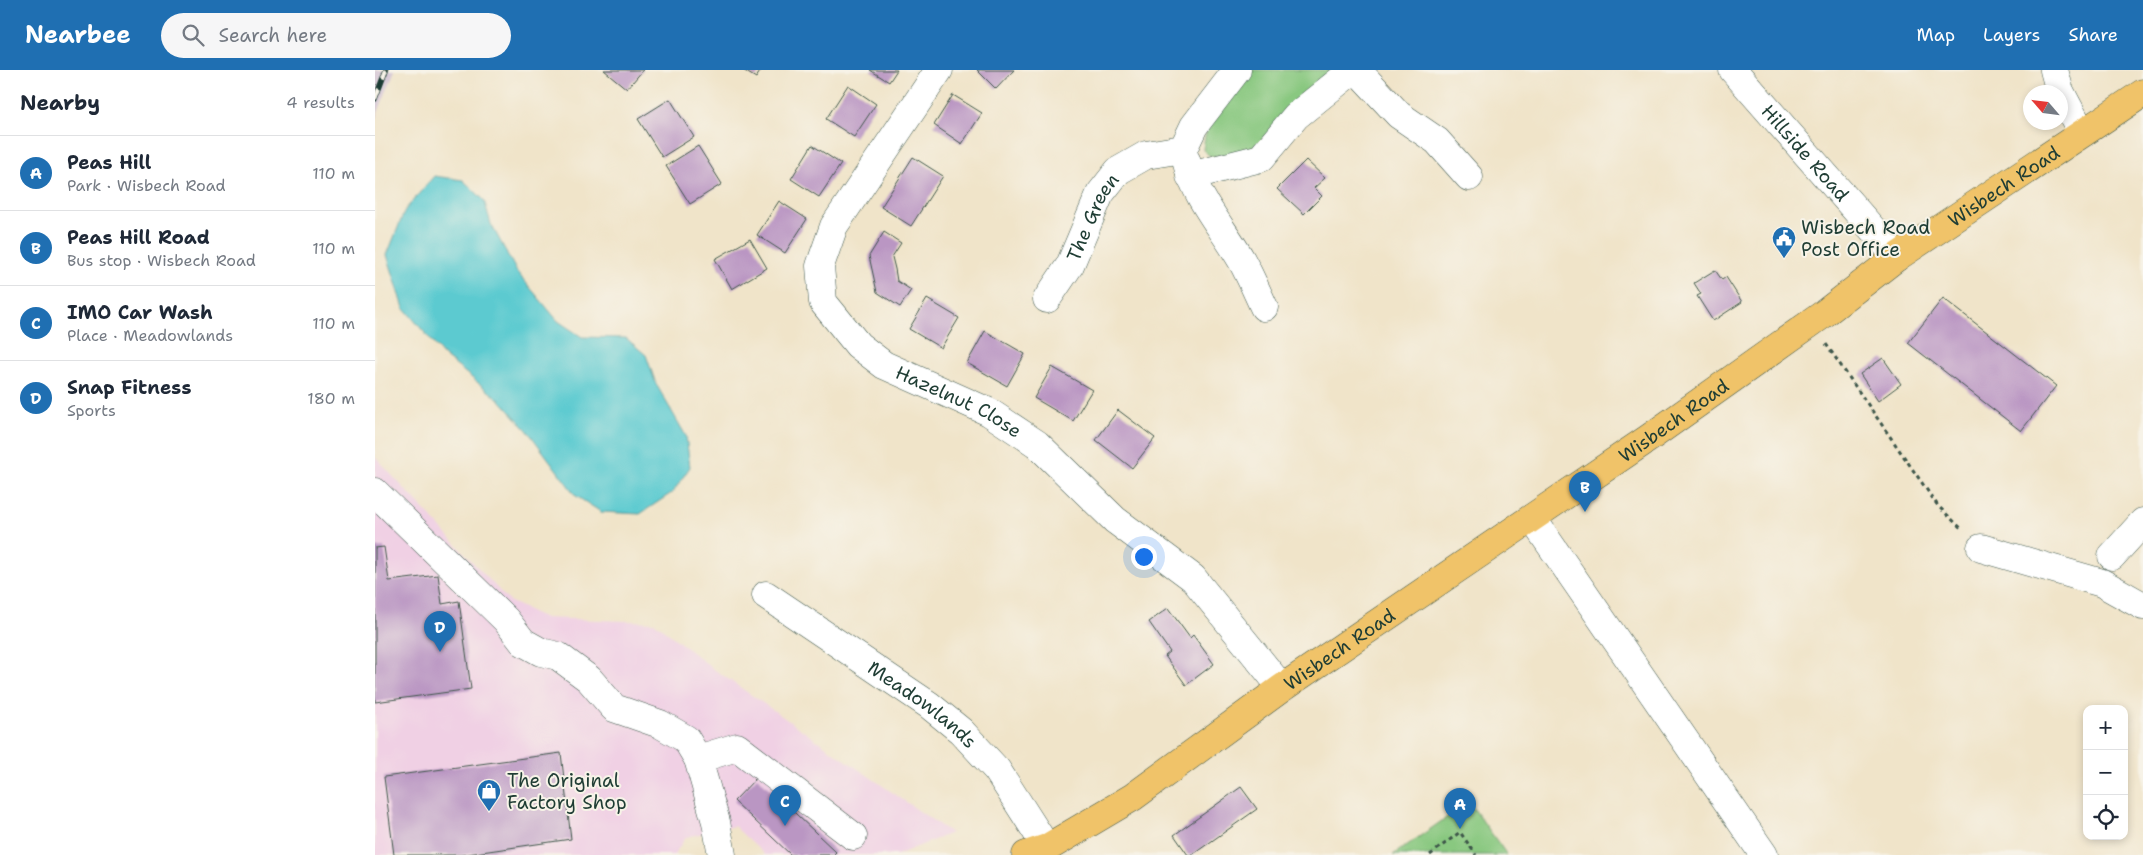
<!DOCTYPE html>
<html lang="en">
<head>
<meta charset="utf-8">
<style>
	body { margin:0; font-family:"Shantell Sans",sans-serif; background:#f6f6f7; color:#1f2937 }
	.controls { position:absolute; right:15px; bottom:15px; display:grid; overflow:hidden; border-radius:10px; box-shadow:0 2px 8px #0003 }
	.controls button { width:45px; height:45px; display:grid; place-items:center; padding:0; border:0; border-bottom:1px solid #e0e1e3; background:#fff; color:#1f2937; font:25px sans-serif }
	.compass { position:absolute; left:1648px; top:15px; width:45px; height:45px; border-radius:50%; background:#fff; box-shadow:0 2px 8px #0003; rotate:298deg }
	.you { position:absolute; left:768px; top:486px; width:18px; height:18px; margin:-12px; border:4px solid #fff; border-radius:50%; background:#1a73e8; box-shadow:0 0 0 8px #1a73e833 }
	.badge { display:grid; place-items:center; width:32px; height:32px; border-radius:50%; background:#1f6fb2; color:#fff; font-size:16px; font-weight:700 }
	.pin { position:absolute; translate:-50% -41px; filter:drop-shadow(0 1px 2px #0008) }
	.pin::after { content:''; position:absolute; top:26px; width:18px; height:15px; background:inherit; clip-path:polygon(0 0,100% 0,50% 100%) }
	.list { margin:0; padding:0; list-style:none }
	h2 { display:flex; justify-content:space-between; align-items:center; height:65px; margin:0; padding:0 20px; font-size:21px }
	h2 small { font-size:16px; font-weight:400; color:#747a83 }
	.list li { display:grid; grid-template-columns:32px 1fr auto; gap:15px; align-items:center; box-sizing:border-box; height:75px; padding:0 20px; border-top:1px solid #e0e1e3 }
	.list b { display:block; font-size:19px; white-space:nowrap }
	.list p { margin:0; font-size:16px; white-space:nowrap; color:#747a83 }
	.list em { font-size:16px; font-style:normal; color:#747a83 }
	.icon { flex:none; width:28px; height:28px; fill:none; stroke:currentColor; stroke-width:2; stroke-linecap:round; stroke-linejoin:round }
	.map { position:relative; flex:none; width:1768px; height:785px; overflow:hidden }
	header { display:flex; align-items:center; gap:30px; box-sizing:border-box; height:70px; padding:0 25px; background:#1f6fb2; color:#fff }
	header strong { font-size:24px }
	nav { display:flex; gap:28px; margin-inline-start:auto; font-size:18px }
	.search { width:350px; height:45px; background:#f6f6f7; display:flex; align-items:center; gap:12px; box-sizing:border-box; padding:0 18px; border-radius:28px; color:#747a83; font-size:19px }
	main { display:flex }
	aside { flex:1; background:#fff }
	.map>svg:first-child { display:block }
	.built { fill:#f0d0e4 }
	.industrial { fill:#cebed1 }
	.green { fill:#89c880; stroke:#54825a }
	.water { fill:#5ccad0; stroke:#3e8482 }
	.building { fill:#ba96c3 }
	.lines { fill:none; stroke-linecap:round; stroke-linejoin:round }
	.minor-casing { stroke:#3e564a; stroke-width:29 }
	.major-casing { stroke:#3e564a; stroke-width:29 }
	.path { stroke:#3e564a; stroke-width:3; stroke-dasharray:4 4; stroke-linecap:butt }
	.minor { stroke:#fff; stroke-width:28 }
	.major { stroke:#f0c369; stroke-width:28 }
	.rail-casing { stroke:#1f3d34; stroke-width:5.5 }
	.rail { stroke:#f7f3e8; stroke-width:4; stroke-dasharray:11; stroke-linecap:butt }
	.labels { text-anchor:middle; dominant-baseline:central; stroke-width:4; stroke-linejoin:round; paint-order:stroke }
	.street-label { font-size:19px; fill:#1f3d34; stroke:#f7f3e8 }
	.poi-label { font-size:19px; fill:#1f3d34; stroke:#f7f3e8; text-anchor:start }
</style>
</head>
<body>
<header>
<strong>Nearbee</strong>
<div class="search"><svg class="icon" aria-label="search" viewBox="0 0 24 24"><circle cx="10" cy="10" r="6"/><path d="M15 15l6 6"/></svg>Search here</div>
<nav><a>Map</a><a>Layers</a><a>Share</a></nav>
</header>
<main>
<aside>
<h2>Nearby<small>4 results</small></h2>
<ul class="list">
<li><span class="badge">A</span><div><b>Peas Hill</b><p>Park · Wisbech Road</p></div><em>110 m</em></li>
<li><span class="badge">B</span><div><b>Peas Hill Road</b><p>Bus stop · Wisbech Road</p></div><em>110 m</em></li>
<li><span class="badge">C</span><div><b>IMO Car Wash</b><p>Place · Meadowlands</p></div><em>110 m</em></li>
<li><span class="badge">D</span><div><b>Snap Fitness</b><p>Sports</p></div><em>180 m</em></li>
</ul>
</aside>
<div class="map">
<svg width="1768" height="785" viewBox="0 0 1768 785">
	<rect width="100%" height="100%" fill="#f7f3e8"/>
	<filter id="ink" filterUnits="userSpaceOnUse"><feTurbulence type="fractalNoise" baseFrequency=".02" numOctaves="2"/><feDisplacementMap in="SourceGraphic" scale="10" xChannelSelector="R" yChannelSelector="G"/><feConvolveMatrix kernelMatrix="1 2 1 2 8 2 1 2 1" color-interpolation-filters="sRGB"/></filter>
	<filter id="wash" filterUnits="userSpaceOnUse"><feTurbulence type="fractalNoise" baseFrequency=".0096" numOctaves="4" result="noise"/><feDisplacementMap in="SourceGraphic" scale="20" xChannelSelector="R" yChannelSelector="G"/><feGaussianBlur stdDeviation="1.12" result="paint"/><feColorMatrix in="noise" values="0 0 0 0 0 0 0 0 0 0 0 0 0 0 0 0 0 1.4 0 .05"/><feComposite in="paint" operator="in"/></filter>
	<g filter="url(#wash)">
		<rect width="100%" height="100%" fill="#f0e4c9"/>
		<!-- built -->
		<path class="built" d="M0,387L134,531L170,548L279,552L337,598L576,763L522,785H390L359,756L311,767L299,785H0Z"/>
		<!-- industrial -->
		<path class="industrial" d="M0,0H20L0,50Z"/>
		<!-- green -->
		<path class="green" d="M875,0H959L878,78L852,86H835L828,80C831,44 853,25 875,0Z
			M1094,732L1132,785H1018Z"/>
		<!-- water -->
		<path class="water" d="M59,106L88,110L109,130L116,154L142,202L183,251L207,267L251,268L271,285L281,314L311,366L315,397L298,422L265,444L226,442L201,426L152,360L125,330L69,286L29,238L12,185L30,140Z"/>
		<g id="blocks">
			<!-- building -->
			<path class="building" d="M229,0H268L252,19Z
				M368,0H386L381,8Z
				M495,0H522L514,12Z
				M602,0H639L621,19Z
				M473,15L501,34L479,67L451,49Z
				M578,25L607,43L587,74L559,55Z
				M295,29L319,67L287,87L263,49Z
				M437,75L466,94L444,127L416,109Z
				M323,76L347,114L315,134L291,96Z
				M538,87L568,106L536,156L506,137Z
				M931,90L950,108L939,118L947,126L929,144L902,119Z
				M404,131L432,149L410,183L382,165Z
				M509,162L526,173L517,187L520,199L522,211L536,220L525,237L502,222L494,186Z
				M375,169L392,198L357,219L340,189Z
				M1340,200L1347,210L1351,207L1367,232L1338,251L1322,226L1326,224L1319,213Z
				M1568,228L1681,316L1646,361L1533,273Z
				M552,229L584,248L566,278L534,259Z
				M610,261L650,284L632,316L592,293Z
				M1508,288L1526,314L1503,331L1485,304Z
				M677,297L717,320L698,351L659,328Z
				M743,340L780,368L757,398L721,370Z
				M9,477L14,511L63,505L67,534L84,531L96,619L0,632V478Z
				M793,538L815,568L818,565L839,594L811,615L790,586L795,582L774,552Z
				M186,683L196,769L86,785H19L9,707Z
				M382,707L461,782L458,785H416L359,731Z
				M866,717L882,739L817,785H813L799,765Z"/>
		</g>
	</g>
	<g filter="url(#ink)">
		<use href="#blocks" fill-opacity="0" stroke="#3e564a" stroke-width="1"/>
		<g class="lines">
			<!-- minor casing -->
			<g class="minor-casing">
				<g id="minor">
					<path id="s1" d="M564,0L459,156L445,196L448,232L483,275L509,295L614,342L662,374L740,450L818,508L907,618"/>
					<path d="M982,0L1024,45L1062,71L1094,107"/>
					<path id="s2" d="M1358,0L1522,187"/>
					<path d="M1679,0L1685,22"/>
					<path d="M1686,23L1707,63"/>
					<path d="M811,90C821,129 848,158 867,191C875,206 882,222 889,237"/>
					<path d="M815,106L886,88L921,46L978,0"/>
					<path id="s3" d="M672,229L695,195L725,124L743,101L771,85L808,79L819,56L862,0"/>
					<path d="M0,422L131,550L148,572L166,582L183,586L214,609L239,638L285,654L311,669L323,689L341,752L347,785"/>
					<path d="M1157,448L1389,785"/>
					<path d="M1606,478L1727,513L1768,536"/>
					<path d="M1737,486L1768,452"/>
					<path id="s4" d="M391,525L554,635L586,661L622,700L672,778L662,785"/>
					<path d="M323,689L362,677L478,766"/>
				</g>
			</g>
			<!-- major casing -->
			<g class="major-casing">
				<g id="major">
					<path id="s5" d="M651,785L672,778L758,727L907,618L1274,368L1450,243L1522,187L1768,23"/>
				</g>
			</g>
			<!-- path -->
			<path class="path" d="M1451,274L1563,436L1588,460
				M1055,785L1085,762L1101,785"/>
			<!-- minor -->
			<use href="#minor" class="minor"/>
			<!-- major -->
			<use href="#major" class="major"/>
			<!-- rail casing -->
			<g class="rail-casing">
				<path id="rail" d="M0,29L11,0"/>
			</g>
			<!-- rail -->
			<use href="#rail" class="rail"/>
		</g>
	</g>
	<!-- icons -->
	<defs>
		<g id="civic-pin" transform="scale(1.25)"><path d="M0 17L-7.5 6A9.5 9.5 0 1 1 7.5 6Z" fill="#1f6fb2" stroke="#f7f3e8"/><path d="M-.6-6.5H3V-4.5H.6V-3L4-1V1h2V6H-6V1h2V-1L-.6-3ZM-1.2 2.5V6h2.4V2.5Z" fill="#fff"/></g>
		<g id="shop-pin" transform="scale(1.25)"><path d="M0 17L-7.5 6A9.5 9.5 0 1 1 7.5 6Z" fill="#1f6fb2" stroke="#f7f3e8"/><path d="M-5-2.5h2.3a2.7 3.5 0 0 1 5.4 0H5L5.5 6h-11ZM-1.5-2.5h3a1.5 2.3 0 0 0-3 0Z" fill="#fff"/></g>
	</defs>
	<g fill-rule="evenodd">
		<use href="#civic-pin" x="1409" y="168"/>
		<use href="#shop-pin" x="114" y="721"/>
	</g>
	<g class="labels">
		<!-- street labels -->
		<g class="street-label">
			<text stroke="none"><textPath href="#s2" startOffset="110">Hillside Road</textPath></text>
			<text stroke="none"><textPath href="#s5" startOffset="1186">Wisbech Road</textPath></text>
			<text stroke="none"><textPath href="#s3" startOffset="94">The Green</textPath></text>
			<text stroke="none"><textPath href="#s1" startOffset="438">Hazelnut Close</textPath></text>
			<text stroke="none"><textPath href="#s5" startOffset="781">Wisbech Road</textPath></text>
			<text stroke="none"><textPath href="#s5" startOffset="376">Wisbech Road</textPath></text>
			<text stroke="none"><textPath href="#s4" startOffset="191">Meadowlands</textPath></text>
		</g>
		<!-- poi labels -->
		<g class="poi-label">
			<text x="1426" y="157">Wisbech Road<tspan x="1426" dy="22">Post Office</tspan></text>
			<text x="132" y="710">The Original<tspan x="132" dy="22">Factory Shop</tspan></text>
		</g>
	</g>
</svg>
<div class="controls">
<button>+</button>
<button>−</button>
<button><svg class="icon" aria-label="locate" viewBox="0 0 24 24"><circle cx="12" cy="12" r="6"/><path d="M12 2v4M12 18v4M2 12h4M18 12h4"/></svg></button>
</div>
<svg class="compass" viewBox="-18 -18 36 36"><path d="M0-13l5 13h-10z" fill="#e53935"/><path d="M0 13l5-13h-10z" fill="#747a83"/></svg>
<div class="you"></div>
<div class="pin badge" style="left:1085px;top:759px">A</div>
<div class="pin badge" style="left:1210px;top:442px">B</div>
<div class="pin badge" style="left:410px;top:756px">C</div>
<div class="pin badge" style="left:65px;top:582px">D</div>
</div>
</main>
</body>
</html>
